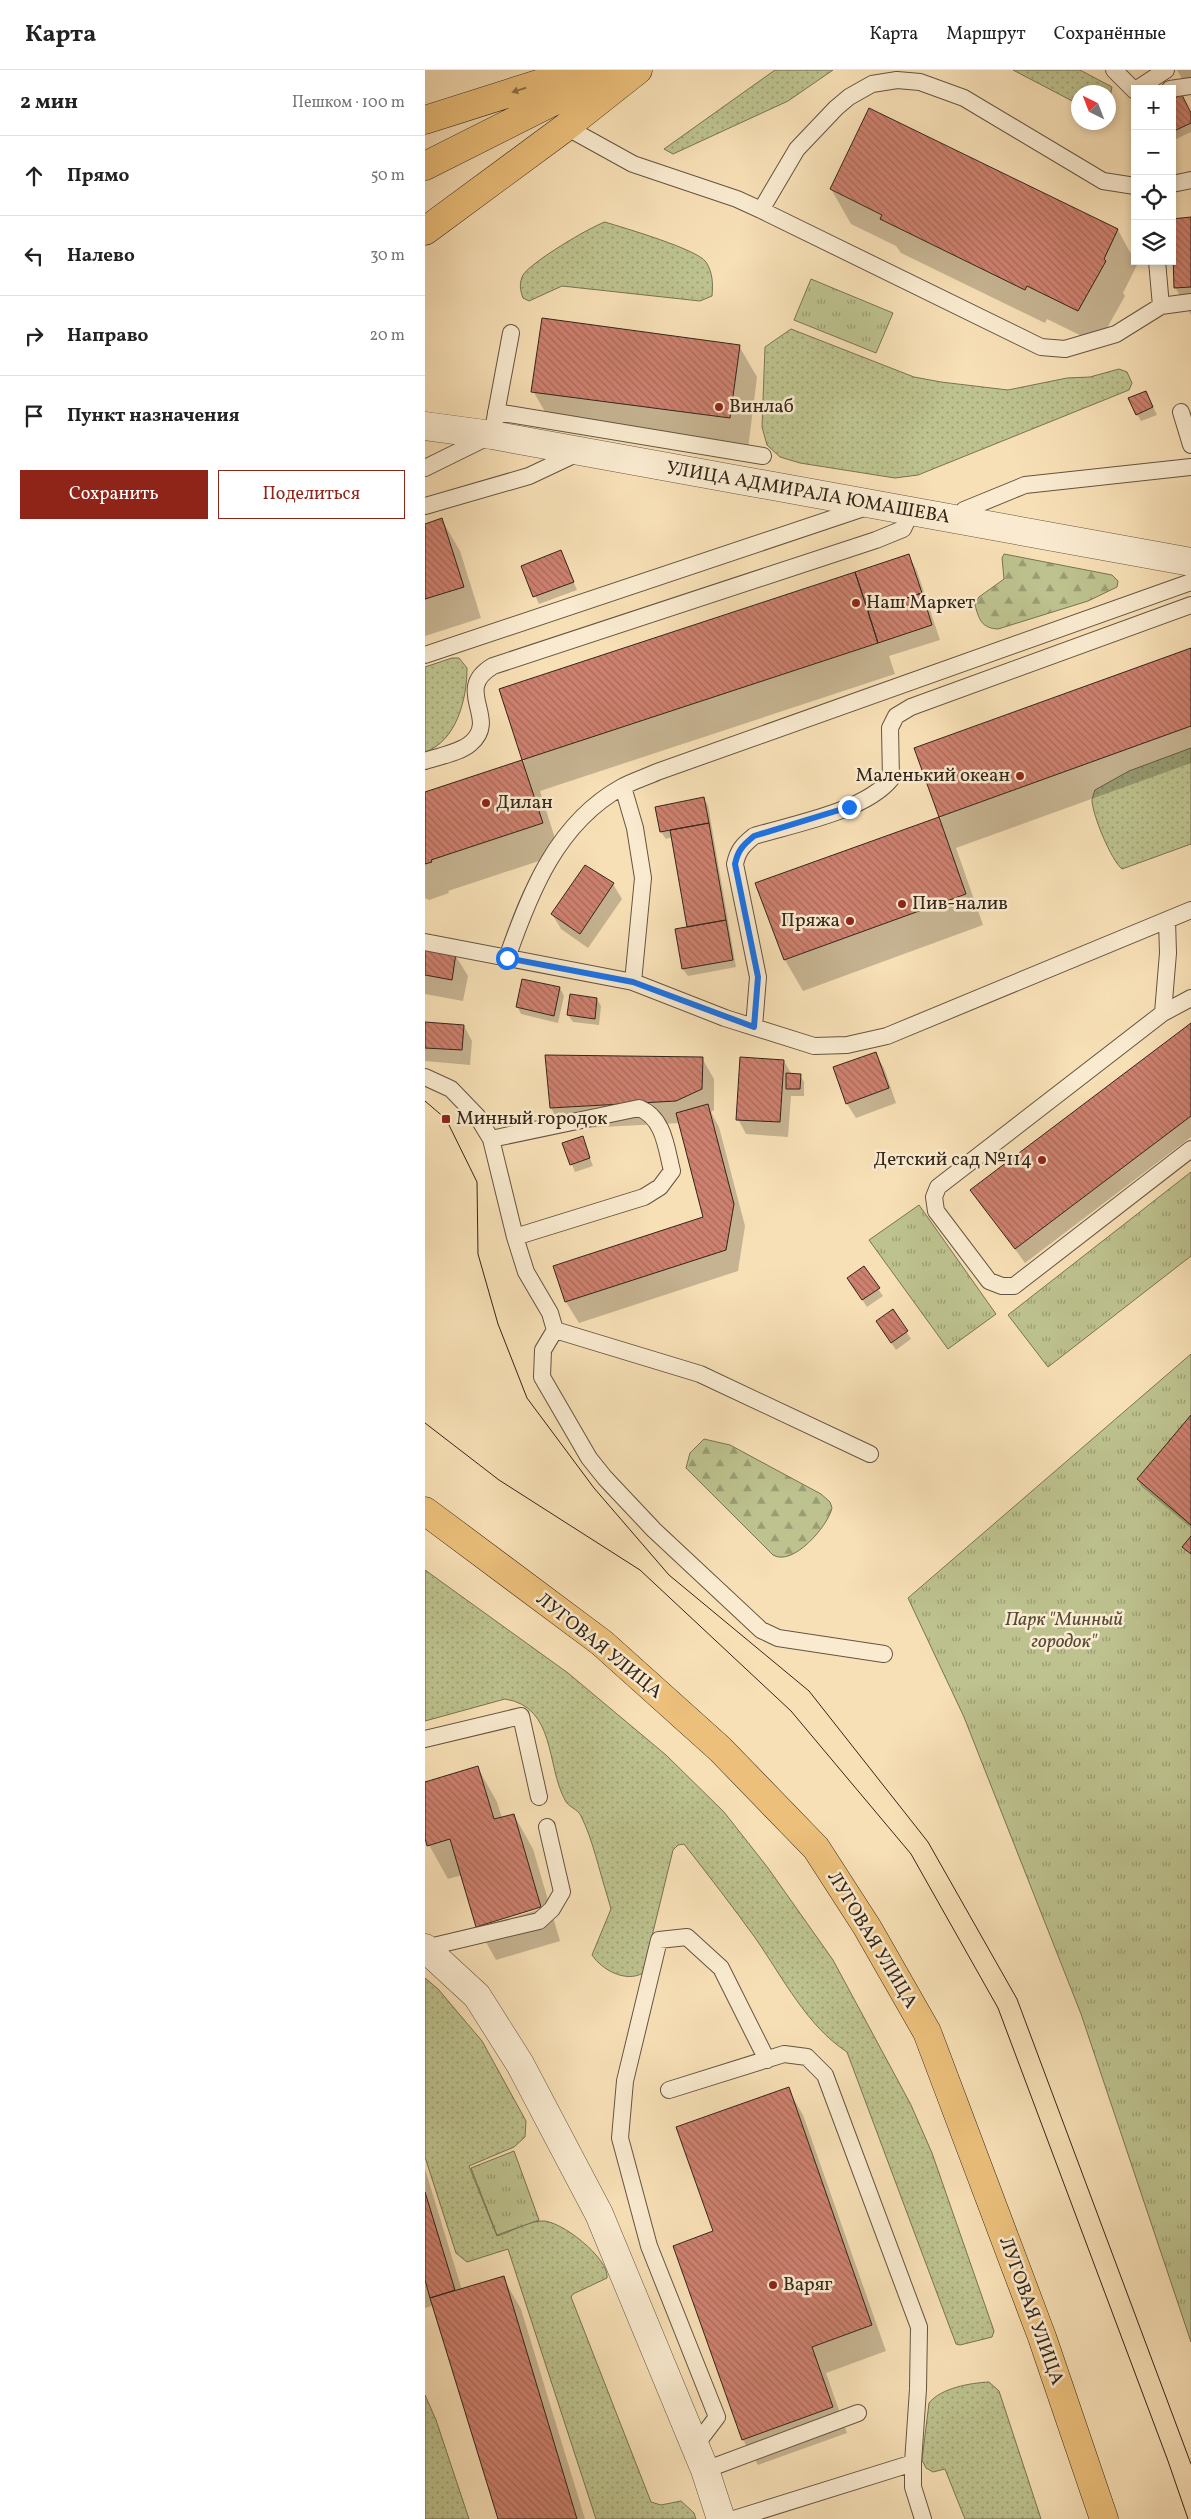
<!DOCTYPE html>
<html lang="ru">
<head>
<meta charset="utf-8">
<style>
	body { margin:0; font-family:Vollkorn,serif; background:#f6f6f6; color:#222 }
	.controls { position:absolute; right:15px; top:15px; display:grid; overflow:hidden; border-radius:0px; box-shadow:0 2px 8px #0003 }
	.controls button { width:45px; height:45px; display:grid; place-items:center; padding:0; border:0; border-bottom:1px solid #e0e0e0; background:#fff; color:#222; font:25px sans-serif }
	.compass { position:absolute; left:646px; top:15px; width:45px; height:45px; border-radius:50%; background:#fff; box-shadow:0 2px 8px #0003; rotate:318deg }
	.stop { position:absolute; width:15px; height:15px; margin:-11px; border:4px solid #1a73e8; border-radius:50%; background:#fff }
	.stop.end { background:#1a73e8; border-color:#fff; box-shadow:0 1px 5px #0008 }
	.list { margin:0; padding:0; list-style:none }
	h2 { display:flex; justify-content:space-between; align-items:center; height:65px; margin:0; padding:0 20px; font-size:21px }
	h2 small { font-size:16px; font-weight:400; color:#767676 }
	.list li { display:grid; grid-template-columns:32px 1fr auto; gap:15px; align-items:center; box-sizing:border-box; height:80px; padding:0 20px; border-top:1px solid #e0e0e0 }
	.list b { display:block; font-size:19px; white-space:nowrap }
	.list em { font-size:16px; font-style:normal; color:#767676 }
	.actions { display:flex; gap:10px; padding:15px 20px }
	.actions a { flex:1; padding:11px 0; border:1px solid #8f2418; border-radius:0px; text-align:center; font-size:18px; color:#8f2418 }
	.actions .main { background:#8f2418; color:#fff }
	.icon { flex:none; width:28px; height:28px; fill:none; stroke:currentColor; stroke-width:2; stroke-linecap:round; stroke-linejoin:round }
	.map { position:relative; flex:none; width:766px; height:2449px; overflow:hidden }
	header { display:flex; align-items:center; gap:30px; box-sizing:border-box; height:70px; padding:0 25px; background:#fff; border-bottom:1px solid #e0e0e0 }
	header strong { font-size:24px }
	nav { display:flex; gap:28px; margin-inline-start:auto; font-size:18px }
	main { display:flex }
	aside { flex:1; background:#fff }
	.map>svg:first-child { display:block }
	.grass { fill:url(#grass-dots); stroke:#787454 }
	.forest { fill:url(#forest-firs); stroke:#787454 }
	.park { fill:url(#park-tufts); stroke:#787454 }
	.shadow { fill:#0003; fill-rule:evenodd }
	.building { fill:url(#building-back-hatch); stroke:#32251a }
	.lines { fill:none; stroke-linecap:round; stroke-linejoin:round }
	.service-casing { stroke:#645441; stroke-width:18 }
	.minor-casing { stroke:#645441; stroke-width:29 }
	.primary-casing { stroke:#32251a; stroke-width:29 }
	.service { stroke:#faebd0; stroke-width:16 }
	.minor { stroke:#faebd0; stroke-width:28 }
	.primary { stroke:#ecc07b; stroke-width:28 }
	.tram { stroke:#32251a; stroke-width:1 }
	.oneway { fill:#8f724a }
	.route { stroke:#1a73e8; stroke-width:6 }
	.poi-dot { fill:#8f2418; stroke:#faebd0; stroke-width:2 }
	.labels { text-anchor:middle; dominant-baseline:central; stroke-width:5; stroke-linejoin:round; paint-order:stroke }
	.poi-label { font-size:19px; fill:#32251a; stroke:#faebd0; text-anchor:start }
	.street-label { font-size:19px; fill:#32251a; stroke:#faebd0 }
	.park-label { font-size:19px; font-style:italic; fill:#554c37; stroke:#faebd0 }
</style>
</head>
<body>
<header>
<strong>Карта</strong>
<nav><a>Карта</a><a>Маршрут</a><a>Сохранённые</a></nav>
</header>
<main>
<aside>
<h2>2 мин<small>Пешком · 100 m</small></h2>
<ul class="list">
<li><svg class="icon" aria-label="ahead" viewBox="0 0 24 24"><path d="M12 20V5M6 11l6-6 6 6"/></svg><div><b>Прямо</b></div><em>50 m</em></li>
<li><svg class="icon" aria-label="left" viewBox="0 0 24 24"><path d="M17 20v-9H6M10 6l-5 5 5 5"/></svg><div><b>Налево</b></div><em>30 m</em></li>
<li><svg class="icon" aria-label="right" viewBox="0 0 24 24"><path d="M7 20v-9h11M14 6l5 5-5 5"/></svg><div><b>Направо</b></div><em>20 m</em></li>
<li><svg class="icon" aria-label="arrive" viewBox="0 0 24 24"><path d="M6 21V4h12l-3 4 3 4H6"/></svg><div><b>Пункт назначения</b></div></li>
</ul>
<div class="actions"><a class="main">Сохранить</a><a>Поделиться</a></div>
</aside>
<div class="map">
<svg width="766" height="2449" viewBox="0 0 766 2449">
	<defs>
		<pattern id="grass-dots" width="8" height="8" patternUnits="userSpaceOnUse" patternTransform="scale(1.25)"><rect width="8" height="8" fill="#bdc28e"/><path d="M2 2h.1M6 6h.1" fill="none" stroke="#9a9d73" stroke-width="1.8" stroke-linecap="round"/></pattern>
		<pattern id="forest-firs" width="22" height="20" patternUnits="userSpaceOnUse" patternTransform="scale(1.25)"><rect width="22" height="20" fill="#bdc28e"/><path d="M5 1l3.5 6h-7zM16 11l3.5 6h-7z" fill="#9a9d73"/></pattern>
		<pattern id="park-tufts" width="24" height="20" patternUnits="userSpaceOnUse" patternTransform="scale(1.25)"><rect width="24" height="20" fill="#bdc28e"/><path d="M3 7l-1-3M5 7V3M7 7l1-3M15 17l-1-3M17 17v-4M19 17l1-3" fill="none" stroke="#9a9d73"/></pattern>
		<pattern id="building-back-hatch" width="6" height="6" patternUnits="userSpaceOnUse" patternTransform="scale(1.25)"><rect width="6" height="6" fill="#ce816f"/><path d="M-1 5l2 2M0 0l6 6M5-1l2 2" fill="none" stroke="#a8695a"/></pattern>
	</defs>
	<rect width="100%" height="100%" fill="#f8e0b6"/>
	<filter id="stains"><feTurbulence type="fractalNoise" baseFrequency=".004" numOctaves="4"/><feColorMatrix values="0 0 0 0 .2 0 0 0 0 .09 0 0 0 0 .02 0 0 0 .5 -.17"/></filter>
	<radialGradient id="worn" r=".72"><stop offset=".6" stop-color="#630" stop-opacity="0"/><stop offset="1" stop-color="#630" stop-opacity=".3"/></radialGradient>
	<!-- grass -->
	<path class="grass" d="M350,0H408L363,31L248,84L239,79Z
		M588,0H655L687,17L684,32V22H654L653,34Z
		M180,152C199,158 272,179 281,192C288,203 288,214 287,226L275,231L137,216L104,231L98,228C95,220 94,213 98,205C106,192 165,157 180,152Z
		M366,259L489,307L516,312L583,320L642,308L665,307L694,299L702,302L707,313L704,320L493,405L470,408L375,393L355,387L342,375L337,357L340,277Z
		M27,588H34L42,598C42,628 32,671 0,682V597Z
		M766,678V774L697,799C686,790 668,746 667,731C667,728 669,723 670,720L704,701Z
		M0,1500L143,1603L241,1685L299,1742L343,1798L408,1890L486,2035L507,2083L569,2261L567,2267L535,2275L531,2274L422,1982C382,1956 358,1908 331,1869C308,1837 284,1806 259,1774L253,1775L248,1780L218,1903C201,1913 177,1900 167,1885L186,1839L182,1825C174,1800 168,1770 156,1746C153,1739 143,1737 140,1730C121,1695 131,1637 80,1629L0,1651Z
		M0,1908L13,1919L57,1971L101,2051L100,2067L89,2077L44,2096L72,2166C86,2162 101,2152 116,2151C135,2149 185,2189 182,2208L148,2224L146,2227L226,2432L236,2435L256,2431L269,2443L271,2449H171L83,2179L42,2192L31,2183L0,2087Z
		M564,2312L574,2321L616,2449H540L520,2399L508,2402L501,2398L497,2390L504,2333C516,2318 545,2313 564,2312Z
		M0,2325L11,2350L44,2449H0Z"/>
	<!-- forest -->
	<path class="forest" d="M579,484L687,505L693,511L692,517L663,531L573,559C556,558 554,549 550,535L554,527L579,509L577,488Z
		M279,1369L305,1375L396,1424L405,1432L407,1438C403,1456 368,1497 348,1485L261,1398L265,1383Z"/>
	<!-- park -->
	<path class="park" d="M386,209L468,243L451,283L369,250Z
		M766,1102V1186L623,1297L583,1245Z
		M494,1135L571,1244L523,1279L444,1170Z
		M766,1284V2272L656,1944L539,1647L483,1528Z
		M89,2081L114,2150L72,2165L46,2098Z"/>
	<!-- shadow -->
	<path class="shadow" d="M752,0H766V21L765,22Z
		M747,31L766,44V62L747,71Z
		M445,40L693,160L712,195L698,223L700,226L673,274L622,249L620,253L476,183L471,176L426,154L406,119Z
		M766,149V245L750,217Z
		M314,276L332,307L323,379L126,352L108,321Z
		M721,322L732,345L716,351L712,344Z
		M17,450L35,481L56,548L0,566V455Z
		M136,482L152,520L114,534L97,497Z
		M484,486L492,501L515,570L464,586L470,604L115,721L135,784L23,821L24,823L4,830L0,828V723L99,691L76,620Z
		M766,580V693L531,778L558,855L378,921L360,890L332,814L516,748L491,679Z
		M278,728L283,735L311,897L263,906L258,899L252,860L264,858L248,767L241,769L236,762Z
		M160,796L188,814L197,829L163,878L136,859L127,844Z
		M0,879L30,885L43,906L38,931L0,924Z
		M135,918L139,926L133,953L96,944L92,936Z
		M172,929L176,936L174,955L148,952L143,945Z
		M0,953L39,956L47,971L45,995L0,991Z
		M766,954V1067L600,1193L547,1120Z
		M450,983L459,998L471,1033L431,1048L422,1034L409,998Z
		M277,988L289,1009V1040L286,1042L294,1057L320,1156L313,1201L154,1253L141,1232L130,1197L280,1148L255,1053L138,1059L126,1038Z
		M359,991L367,1005H375L379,1012V1026H366L363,1067L321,1064L313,1049Z
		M157,1068L168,1096L150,1102L139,1074Z
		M428,1216L453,1219L458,1226L442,1237Z
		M468,1241L486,1269L471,1280L457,1259Z
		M766,1347V1458L717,1417L713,1410Z
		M53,1698L72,1732L77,1748L89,1745L108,1779L135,1871L71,1890L52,1856L37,1805L23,1809L4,1775L0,1763V1713ZM122,1834L123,1837L59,1856V1853Z
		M363,2019L378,2045L461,2281L401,2303L422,2363L333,2395L318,2370L290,2162Z
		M0,2099L37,2220L78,2208L96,2239L160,2449H74L9,2235L0,2238Z"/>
	<!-- building -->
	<path class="building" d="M757,25L766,43V53L747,62V29Z
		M444,38L693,159L679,189L681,191L653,241L602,216L600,220L455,149L457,145L405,119Z
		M766,147V217L749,218L747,149Z
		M117,248L315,275L305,348L106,322Z
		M721,321L728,337L711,345L703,328Z
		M17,448L39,517L0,529V454Z
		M136,480L149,512L108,527L96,496Z
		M484,484L497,523L443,541L430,502Z
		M430,502L453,573L97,690L74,619Z
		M497,523L507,555L453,573L443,541Z
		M766,578V656L514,747L489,678Z
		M97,690L118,753L6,790L7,792L0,794V722Z
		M279,727L284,753L235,762L230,737Z
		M514,747L541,824L359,890L330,813Z
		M284,753L301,850L262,857L245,760Z
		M160,795L189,813L155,864L126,844Z
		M301,850L308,890L257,899L250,859Z
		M0,878L31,883L27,910L0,905Z
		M97,909L135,917L129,946L91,937Z
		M145,924L172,928L170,949L142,945Z
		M0,952L39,955L37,980L0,978Z
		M766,953V1046L590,1179L545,1120Z
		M451,982L464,1018L421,1034L408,997Z
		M120,985L278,987L277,1019L251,1031L125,1038Z
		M315,987L359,990L355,1052L311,1050Z
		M361,1003L376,1004L375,1019H361Z
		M283,1034L309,1134L301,1180L140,1232L128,1196L278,1147L251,1043Z
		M158,1066L165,1088L145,1095L137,1073Z
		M439,1196L455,1218L437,1230L422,1208Z
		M468,1239L483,1261L466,1273L451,1251Z
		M766,1345V1455L712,1409Z
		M766,1466V1484L757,1477Z
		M53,1696L69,1749L89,1744L116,1837L51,1857L25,1769L2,1776L0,1768V1712Z
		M364,2017L447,2255L387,2277L408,2337L317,2370L248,2176L288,2161L251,2057Z
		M0,2122L30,2220L5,2228L0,2210Z
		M79,2206L152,2449H73L5,2228Z"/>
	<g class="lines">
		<!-- service casing -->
		<g class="service-casing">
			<path id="service" d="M689,0L710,21
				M712,19L741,0
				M745,19L766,16
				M141,57L208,94L312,129L336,140L616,277L640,279L691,264L736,236L766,232
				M747,114L766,110
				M336,140L372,79L411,38L424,27L447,14L472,10L495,12L539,28L678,111L710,116
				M732,191L736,236
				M71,342L338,386
				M756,342L766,375
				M0,398L67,365L86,263
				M0,436L104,406L155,382
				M532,449L539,440L600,415L766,397
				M0,585L445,436
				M0,691C14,686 35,683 46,673C75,648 27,620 68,596L451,470L478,459L486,442
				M198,717L210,758L218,808L208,912
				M742,850L743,883L738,943L766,928
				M0,872L208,912L300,948L389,976L422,975L462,966L766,840
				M82,888C105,822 132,753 197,717C208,711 221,707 232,702L766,512
				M738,943L513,1117L509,1127L511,1141L564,1211L577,1216H589L766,1079
				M329,957L333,907L310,794C313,780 318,775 329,766C369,754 440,741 466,709L465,658L471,646L486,637L766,535
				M0,1007L26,1019L52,1046L66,1069L90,1167L101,1202L125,1243L130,1260L275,1304L445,1384
				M66,1069L214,1038C239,1048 241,1077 247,1101L235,1117L219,1127L90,1167
				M130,1260L118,1280L117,1307L164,1388L180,1408L229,1460L336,1560L353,1568L459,1584
				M0,1669L96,1646L114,1727
				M0,1878L114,1851L127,1839L137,1822L122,1757
				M244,2020L359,1984L382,1987L400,2005L494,2257L493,2319L488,2393
				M270,2376L292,2347L224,2176L195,2068L200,2011L234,1870L262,1867L296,1898L342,1990
				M280,2400L433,2343
				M309,2449L488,2393V2417L498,2449"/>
		</g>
		<!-- minor casing -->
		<g class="minor-casing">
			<path id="minor" d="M0,356L67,365L766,492
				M0,1878L52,1926L95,1994L174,2144L280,2400L296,2449"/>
		</g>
		<!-- primary casing -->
		<g class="primary-casing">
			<path id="primary" d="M0,50L157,0
				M0,96L191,0
				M0,161L141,57L213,0
				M0,1441L177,1573L295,1679L391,1778L442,1857L502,1962L617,2267L679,2449"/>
		</g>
		<!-- service -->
		<use href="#service" class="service"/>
		<!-- minor -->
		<use href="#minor" class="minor"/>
		<!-- primary -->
		<use href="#primary" class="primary"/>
		<!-- tram -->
		<path class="tram" d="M0,1031L21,1049L52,1112L53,1184L73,1254L102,1328L169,1418L244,1505L384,1621L503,1772L592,1929L766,2394
			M0,1353L74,1410L215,1500L366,1641L486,1784L573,1938L743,2391L763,2449"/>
	</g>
	<!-- one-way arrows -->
	<defs><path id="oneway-solid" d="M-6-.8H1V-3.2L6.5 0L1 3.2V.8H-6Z" transform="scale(1.25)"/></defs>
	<use class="oneway" href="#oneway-solid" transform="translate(94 20) rotate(162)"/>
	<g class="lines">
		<!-- route -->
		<path class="route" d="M82,888L208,912L329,957L333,907L310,794C313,780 318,775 329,766L424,737"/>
	</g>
	<!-- markers -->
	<g class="poi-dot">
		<circle cx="294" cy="337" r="5"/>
		<circle cx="431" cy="533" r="5"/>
		<circle cx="595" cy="706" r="5"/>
		<circle cx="61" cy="733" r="5"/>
		<circle cx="477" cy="834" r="5"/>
		<circle cx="425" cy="851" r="5"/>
		<rect x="16" y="1044" width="10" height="10" rx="2.5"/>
		<circle cx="617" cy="1090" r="5"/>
		<circle cx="348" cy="2215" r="5"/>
	</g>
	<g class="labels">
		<!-- poi labels -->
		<g class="poi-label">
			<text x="304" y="337">Винлаб</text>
			<text x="441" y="533">Наш Маркет</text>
			<text x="585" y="706" text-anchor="end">Маленький океан</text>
			<text x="71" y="733">Дилан</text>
			<text x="487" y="834">Пив-налив</text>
			<text x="415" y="851" text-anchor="end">Пряжа</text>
			<text x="31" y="1049">Минный городок</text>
			<text x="607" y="1090" text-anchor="end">Детский сад №114</text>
			<text x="358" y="2215">Варяг</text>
		</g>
		<!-- street labels -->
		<g class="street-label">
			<text transform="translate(383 423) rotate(10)">УЛИЦА АДМИРАЛА ЮМАШЕВА</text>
			<text transform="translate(174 1576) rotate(39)">ЛУГОВАЯ УЛИЦА</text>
			<text transform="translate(447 1870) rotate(59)">ЛУГОВАЯ УЛИЦА</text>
			<text transform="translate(606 2241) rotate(70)">ЛУГОВАЯ УЛИЦА</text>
		</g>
		<!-- park labels -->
		<g class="park-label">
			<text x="639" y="1550">Парк "Минный<tspan x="639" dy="22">городок"</tspan></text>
		</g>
	</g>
	<rect width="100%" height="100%" filter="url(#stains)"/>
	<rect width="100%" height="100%" fill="url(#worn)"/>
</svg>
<div class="controls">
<button>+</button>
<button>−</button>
<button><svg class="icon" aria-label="locate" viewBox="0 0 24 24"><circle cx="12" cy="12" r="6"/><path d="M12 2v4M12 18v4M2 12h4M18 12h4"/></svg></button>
<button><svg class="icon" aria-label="layers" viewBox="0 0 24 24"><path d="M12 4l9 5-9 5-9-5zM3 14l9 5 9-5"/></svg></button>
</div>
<svg class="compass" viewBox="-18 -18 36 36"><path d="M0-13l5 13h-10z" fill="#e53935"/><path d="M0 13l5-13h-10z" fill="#767676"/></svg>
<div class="stop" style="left:82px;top:888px"></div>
<div class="stop end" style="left:424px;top:737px"></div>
</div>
</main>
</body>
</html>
